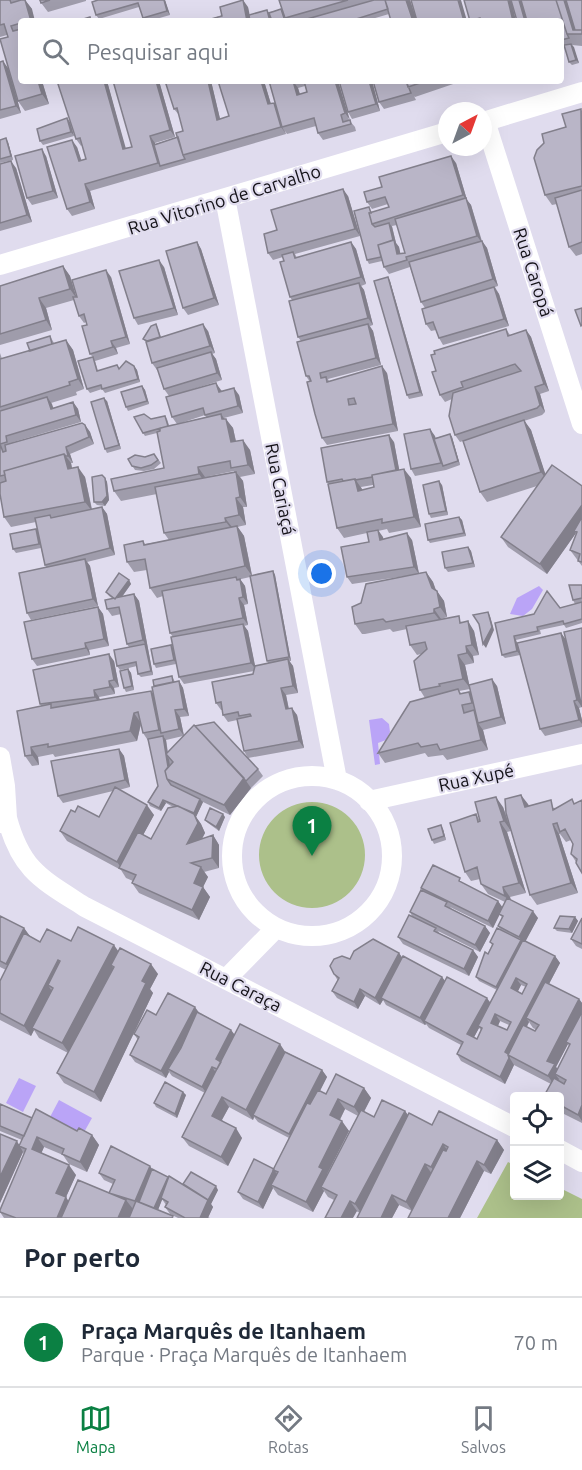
<!DOCTYPE html>
<html lang="pt">
<head>
<meta charset="utf-8">
<style>
	body { margin:0; font-family:Ubuntu,sans-serif; background:#f2f2f3; color:#1f2937 }
	.controls { position:absolute; right:18px; bottom:18px; display:grid; overflow:hidden; border-radius:6px; box-shadow:0 6px 24px #0002 }
	.controls button { width:54px; height:54px; display:grid; place-items:center; padding:0; border:0; border-bottom:2px solid #e0e1e3; background:#fff; color:#1f2937; font:30px sans-serif }
	.compass { position:absolute; left:438px; top:102px; width:54px; height:54px; border-radius:50%; background:#fff; box-shadow:0 6px 24px #0002; rotate:41deg }
	.you { position:absolute; left:322px; top:574px; width:21px; height:21px; margin:-15px; border:4px solid #fff; border-radius:50%; background:#1a73e8; box-shadow:0 0 0 9px #1a73e833 }
	.badge { display:grid; place-items:center; width:39px; height:39px; border-radius:50%; background:#0b8043; color:#fff; font-size:20px; font-weight:700 }
	.pin { position:absolute; translate:-50% -50px; filter:drop-shadow(0 2px 3px #0008) }
	.pin::after { content:''; position:absolute; top:32px; width:21px; height:18px; background:inherit; clip-path:polygon(0 0,100% 0,50% 100%) }
	.list { margin:0; padding:0; list-style:none }
	h2 { display:flex; justify-content:space-between; align-items:center; height:78px; margin:0; padding:0 24px; font-size:26px }
	h2 small { font-size:20px; font-weight:400; color:#747a83 }
	.list li { display:grid; grid-template-columns:39px 1fr auto; gap:18px; align-items:center; box-sizing:border-box; height:90px; padding:0 24px; border-top:2px solid #e0e1e3 }
	.list b { display:block; font-size:22px; white-space:nowrap }
	.list p { margin:0; font-size:20px; white-space:nowrap; color:#747a83 }
	.list em { font-size:20px; font-style:normal; color:#747a83 }
	.icon { flex:none; width:33px; height:33px; fill:none; stroke:currentColor; stroke-width:2; stroke-linecap:round; stroke-linejoin:round }
	.map { position:relative; flex:none; width:582px; height:1218px; overflow:hidden }
	.search { position:absolute; background:#fff; box-shadow:0 6px 24px #0002; left:18px; right:18px; top:18px; height:66px; display:flex; align-items:center; gap:15px; box-sizing:border-box; padding:0 21px; border-radius:6px; color:#747a83; font-size:22px }
	.sheet { height:168px; background:#fff }
	nav { display:flex; justify-content:space-around; align-items:center; box-sizing:border-box; height:84px; border-top:2px solid #e0e1e3; background:#fff; font-size:16px; color:#747a83 }
	nav a { display:grid; justify-items:center; gap:3px }
	nav .on { color:#0b8043 }
	.map>svg:first-child { display:block }
	.green { fill:#acc08a }
	.water { fill:#baa4f7 }
	.lines { fill:none; stroke-linecap:round; stroke-linejoin:round }
	.street { stroke:#fff; stroke-width:20 }
	.wall { fill:#9f9cab; fill-rule:evenodd }
	.shaded-wall { fill:#827f8b }
	.building { fill:#b9b5c7; stroke:#827f8b; stroke-width:1.5; fill-rule:evenodd }
	.labels { text-anchor:middle; dominant-baseline:central; stroke-width:4.5; stroke-linejoin:round; paint-order:stroke }
	.street-label { font-size:18px; fill:#141218; stroke:#e0dcee }
</style>
</head>
<body>
<div class="map">
<svg width="582" height="1218" viewBox="0 0 582 1218">
	<rect width="100%" height="100%" fill="#e0dcee"/>
	<!-- green -->
	<path class="green" d="M259 855a53 53 0 1 1 106 0a53 53 0 1 1-106 0Z
		M508,1162L514,1165V1196H560V1188L582,1199V1218H477Z"/>
	<!-- water -->
	<path class="water" d="M539,586L543,590L532,609L523,616L510,614L517,598Z
		M382,718L389,724L390,732L386,740L378,743L380,764L375,765L369,720Z
		M19,1078L36,1086L23,1112L6,1103Z
		M59,1100L92,1118L83,1134L50,1117Z"/>
	<g class="lines">
		<!-- street -->
		<path class="street" d="M485,121L582,424
			M483,122L582,92
			M225,198L337,780
			M0,265L447,132
			M0,757L5,786L7,818
			M232 856a80 80 0 1 1 160 0a80 80 0 1 1-160 0Z
			M369,801L582,754
			M0,823L7,818C21,870 41,879 85,907L514,1127
			M227,978L276,928
			M560,1150L582,1162"/>
	</g>
	<!-- wall -->
	<path class="wall" d="M0,0H25L32,9L21,21V81H42L49,104L25,111L18,101L8,37L7,35L0,37Z
		M39,0H86V1L48,12Z
		M98,0H165L170,15L149,21H144L143,18L139,7L99,19L96,15Z
		M279,0H410L417,21H391L389,14L365,21H204L248,7L249,15L282,10Z
		M511,0L516,21H470Z
		M582,0V46L572,45L579,63L572,65L569,62L565,47L562,48L563,52H561V21Z
		M0,62L8,68L21,113L0,119Z
		M107,81L125,148L132,147L113,81H159L175,137L155,143V144L178,137L183,131L179,115L174,109L211,81L220,119L229,116L218,81H264L271,104L274,103L276,106L269,81H338L349,120L355,127L356,131L323,140L318,133L316,126L287,134L285,131L286,134L90,191L95,209L72,216L67,209L77,147L81,161L86,159L82,145L81,146L76,139ZM305,86L307,92L300,94L298,88Z
		M339,81H372L380,111L352,119L348,112Z
		M373,81H462L415,97L414,96L416,100L384,109L379,102Z
		M582,110V254L576,256L569,247L557,204L552,205L545,195L566,127Z
		M70,122L74,136L43,145L40,141Z
		M0,140L8,142L13,160L0,163Z
		M46,156L58,198L32,205L27,198Z
		M456,163L467,200L471,205L482,241L487,248L498,286L495,287L499,294L509,326L443,345L439,338L436,330L431,331L426,324L425,308L421,302L410,267L389,274L384,267L382,261L369,264L367,260L372,211V212L389,207L388,204L372,209L367,202L382,187ZM397,225L405,253L400,254L399,247L396,243L392,226Z
		M0,164L16,168L32,222L0,231Z
		M348,196L360,236L295,254L297,258L351,242L356,249L366,284L361,286L364,290L373,325L370,326L373,331L381,365L328,379L329,381L387,373L398,431L327,445L322,438L310,382L306,376L301,341L298,337L292,300L290,297L283,257L273,260L268,253L277,230Z
		M197,242L201,249L219,305L188,315L183,308Z
		M63,266L70,276L76,297L111,277L130,344L116,348L118,354L95,361L98,371L134,366L137,370L140,382L105,393L102,389L90,393L87,389L93,357L90,354L87,325L86,322L84,323L79,316L74,300L46,308L52,330L0,345V286Z
		M164,267L178,315L138,325L134,318Z
		M388,277L390,281L423,396L409,399L407,395Z
		M156,324L158,328L161,337L208,331L215,353L212,354L216,359L222,380L171,396L221,390L222,391L239,395L243,413L224,418L233,428L236,441L250,450L255,474L240,477L243,481L247,507H243L246,525L232,528L237,526L244,536L252,575L273,571L275,575L291,661H289L293,666L298,693L286,695L289,709L297,715L304,748L248,758L244,751L237,720L228,722L223,715L222,710H221L216,703L253,674L254,671L184,684L179,677L173,637L170,633L163,596L157,598L150,588L147,570L134,572L127,562L143,541L145,544L169,540L164,533L157,494L121,501L114,491L164,468L157,433L145,436L143,433L151,419L165,416L167,419L169,425L177,424L172,417L169,396L164,389L158,370H157L152,363L146,342L143,339ZM205,415L206,417L181,423ZM234,471V472L205,477ZM250,577L267,661L268,663L255,667L248,631L244,626L248,625L244,605L248,604L245,586L240,579L237,580Z
		M506,329L510,335L526,330L531,337L549,391L540,394L545,412L542,415L524,421L531,430L545,474L582,486V566L570,550L576,534V533L547,574L508,547L501,537L537,486L487,502L480,492L463,441L460,442L455,435L452,399L445,402L440,395L436,371Z
		M50,336L54,343L66,340L73,350L84,389L76,392L77,395L51,403L53,408L73,402L78,409L81,422L10,443L85,425L90,432L94,444L70,454L73,463H71L72,468L85,477L92,509L102,507L107,514L115,555L87,562L90,566L98,606L31,620L27,613L46,567L45,565L41,548L16,553L13,549L36,529L38,531L36,522L11,527L4,517L0,494V353L2,359L30,351Z
		M142,386L145,390L149,404L128,411L126,407Z
		M107,401L121,449L107,453L105,449Z
		M430,429L435,438L450,434L452,437L460,465L446,470L415,476L411,469Z
		M394,442L399,470L411,478L421,527L389,533L387,529L378,531L383,539L412,540L419,573L426,572L433,582L436,590L444,601L447,617L441,619L463,622L474,631L479,655L473,656L474,663L465,665L469,684L497,686L506,724L483,730L488,750L447,760L443,755L428,757L425,753L385,763L378,753L425,698L420,690L421,654L417,655L410,645L407,629L393,632L390,629L365,634H362L355,624L361,603L406,576L352,584L347,577L369,542L367,533L344,538L337,528L329,484L327,482ZM373,485L374,487L362,490L361,487ZM470,689L471,695L469,692L461,693L459,691Z
		M154,454L161,463L154,469L144,471L135,470L128,459L145,457Z
		M105,478L107,482L109,500L105,506L97,505L94,502Z
		M442,485L448,515L431,518L429,514Z
		M459,517L462,520L466,536L430,543L428,540Z
		M468,547L471,551L475,567L448,572L445,568Z
		M129,580L131,584L122,597L134,594L139,601L153,675L141,677L138,674L137,666L120,670L117,666L129,647L127,644L121,614L112,616L107,609L113,599L109,596L106,592Z
		M582,585V623L566,628L564,625L540,630L541,634L516,640L517,643L561,633L566,640L582,707L579,708L582,720V727L545,736L540,729L520,655L505,658L502,655L495,623L575,604L573,600Z
		M98,607L103,614L109,646L89,650L90,655L37,666L32,659Z
		M171,645L173,649L176,664L156,668L154,664Z
		M114,661L119,687L114,688L115,694L99,697L100,700L151,691L153,693L172,676L175,682L179,681L183,688L189,716L180,717L184,736L258,769L263,776L251,788L230,815L203,802L196,817L201,824L205,833L202,839L213,835L219,845V868L204,872L208,877L203,887L210,897L199,920L139,893L132,883L133,881L126,878L121,870L67,841L60,831L75,812L99,817L113,791L63,803L58,796L119,749L124,756L130,787L119,790L154,815L143,835L151,839L173,807L166,803L161,811L150,806L148,802L158,786L149,742L143,733L141,724L137,741L55,757L53,754L38,757L39,765L32,766L25,756L41,706L40,704ZM183,736L168,752L166,740Z
		M128,669L131,673L134,690L126,692L124,688Z
		M575,803L576,862L571,854L573,844L571,840L566,842L560,834H559L578,893L537,905L530,895L511,831L507,832L526,893L510,897L511,900L538,918L525,941L555,956L560,963L549,984L579,999L582,1003V1123L560,1112V1096L551,1084L514,1065L505,1084L461,1061L457,1054L461,1045L429,1028L426,1024L425,1025L386,1005L383,1000L380,1005L365,996L358,1009L337,998L332,991L338,981L334,974L350,959L399,953L402,958L442,977L445,981L490,1002L497,990L479,981L476,977L492,945L490,942L500,929L498,926L502,917L499,914L493,928L450,907L452,909L485,926L490,933L480,952L438,931L440,934L473,950L478,957L469,976L403,944L398,937L412,916L410,912L423,891L421,888L464,884L498,901L502,908L505,902L488,894L481,884L480,879L471,881L465,872L476,814L480,821L503,807L510,826L528,804L529,806L556,808ZM521,985L526,987L522,994L518,991ZM500,1021L509,1025L507,1030L498,1026ZM529,1022L533,1028L537,1030L535,1031L527,1027ZM479,1028L481,1030L477,1039L474,1037ZM568,1044L569,1046L558,1069L556,1067Z
		M225,817L219,831L208,823L205,820Z
		M443,829L446,840L434,844L432,840Z
		M0,916L24,928L30,936L40,942L71,941L118,951L158,974L150,989L153,993L101,1102L64,1083L57,1073L68,1053L39,1038L34,1030L31,1036L0,1020V981L6,970L0,967Z
		M575,917L578,921L572,933L557,931L554,928Z
		M582,918V949L576,946L571,939Z
		M200,1013L231,1030L235,1035L286,1052L322,1070L327,1077L320,1091L326,1094L364,1088L371,1098L364,1112L374,1117L405,1111L408,1115L432,1125L497,1140L504,1150L491,1174L484,1171L460,1218H408L412,1211L399,1205L392,1218H357L360,1213L328,1197L324,1191L313,1212L278,1195L273,1188L263,1209L243,1199L238,1192L274,1169L289,1138L258,1122L254,1117L253,1120L229,1107L222,1120L242,1138L228,1166L189,1146L182,1137L205,1093L172,1076L169,1072L166,1078L135,1062L130,1055L138,1040L134,1034L156,1015ZM345,1109L358,1116L327,1175V1174L349,1131L340,1120Z
		M183,1092L186,1095L177,1118L156,1107L154,1103Z
		M0,1104L32,1118L92,1135L99,1145L87,1172L69,1164L63,1155L44,1147L41,1153L76,1175L66,1197L68,1201L109,1193L113,1184L104,1180L99,1173L152,1169L183,1184L218,1190L211,1204L213,1207L208,1217L210,1218H178L170,1214L165,1207L166,1205L162,1199L158,1210L174,1218H4L0,1212L24,1154L23,1152L0,1203V1134L20,1145L22,1140L0,1131Z"/>
	<!-- shaded-wall -->
	<path class="shaded-wall" d="M25,0L32,9L35,21H31Z
		M164,0H165L170,15L167,11Z
		M243,0L248,7L251,21H247Z
		M406,0H410L417,21H413Z
		M458,0H461L467,21H464Z
		M508,0H511L516,21H513Z
		M519,0H521L530,21H525Z
		M564,0H569L577,34L573,30Z
		M571,44L574,47L579,63L576,60Z
		M3,61L8,68L21,113L16,106Z
		M38,81H42L49,104L42,94Z
		M104,81H107L128,156L123,149Z
		M156,81H159L175,137L170,130Z
		M208,81H211L222,127L217,120Z
		M261,81H264L273,111L268,104Z
		M293,81L298,88L302,102L297,95Z
		M335,81H338L350,120L345,113Z
		M369,81H372L380,111L376,104Z
		M274,103L279,110L282,127L286,134L281,127Z
		M67,118L70,122L74,136L71,132Z
		M150,136L155,143L161,166H160L163,170L158,163Z
		M6,138L8,142L13,160L11,156Z
		M72,140L77,147L84,168L79,161Z
		M42,149L46,156L58,198L53,191Z
		M451,156L456,163L467,200L471,205L482,243L477,236L466,200L463,195Z
		M11,161L16,168L32,222L27,215Z
		M85,184L90,191L95,209L90,202Z
		M343,189L348,196L360,236L355,229Z
		M389,223L392,227L396,243L399,247L402,261L397,254Z
		M482,241L487,248L498,286L493,279Z
		M197,242L201,249L219,305L214,298Z
		M351,242L356,249L366,284L361,277Z
		M159,260L164,267L178,315L174,308Z
		M63,266L70,276L77,299L70,289Z
		M106,270L111,277L130,344L126,337Z
		M388,277L390,281L423,396L420,392Z
		M359,283L364,290L373,325L368,318Z
		M494,287L499,294L509,326L504,319Z
		M39,298L46,308L52,330L46,320Z
		M203,324L208,331L215,353L210,346Z
		M368,324L373,331L381,365L376,358Z
		M526,330L531,337L549,391L544,384Z
		M66,340L73,350L84,389L78,379Z
		M111,341L116,348L118,354L113,347Z
		M211,352L216,359L222,380L217,373Z
		M134,366L137,370L140,382L138,379Z
		M382,366L387,373L398,431L393,424Z
		M216,383L221,390L224,399L219,392Z
		M142,386L145,390L149,404L147,401Z
		M535,387L540,394L545,412L540,405Z
		M234,388L239,395L243,413L238,406Z
		M47,397L52,404L56,416L51,409Z
		M104,398L107,401L121,449L119,445Z
		M73,402L78,409L81,422L76,415Z
		M221,414L227,423L226,419L233,428L238,452L231,442L222,419Z
		M524,420L531,430L548,482L541,472Z
		M85,425L90,432L94,444L89,437Z
		M430,429L435,436L444,466H443L446,470L441,463Z
		M450,434L452,437L460,465L458,461Z
		M389,435L394,442L401,479L396,472Z
		M243,440L250,450L255,474L248,465Z
		M66,447L70,454L73,463L68,456Z
		M64,454L71,463L74,479L68,469Z
		M78,467L85,477L92,511L85,502Z
		M198,467L205,477L206,484L199,474Z
		M404,469L411,478L421,527L414,517Z
		M236,472L243,481L247,507L240,497Z
		M105,478L107,482L109,500L105,506L102,502Z
		M355,479L362,489L364,501L358,491Z
		M439,481L442,485L448,515L446,511Z
		M236,498L243,507L246,525L239,515Z
		M582,505V524L574,531L576,533L547,574L540,564Z
		M102,507L107,514L115,555L110,548Z
		M459,517L462,520L466,536L464,533Z
		M225,518L232,527L233,531L226,522Z
		M237,526L244,536L252,576L245,566Z
		M378,530L383,537L385,547L380,540Z
		M407,533L412,540L419,574L414,567Z
		M468,547L471,551L475,567L473,563Z
		M85,559L90,566L98,606L93,599Z
		M273,571L275,575L291,661L289,657Z
		M426,572L433,582L438,597L437,591L444,601L447,617L440,607Z
		M240,579L245,586L248,604L243,597Z
		M129,580L131,584L118,602L115,599Z
		M134,594L139,601L153,675L151,671L145,644L143,640Z
		M239,598L244,605L248,625L243,618Z
		M98,607L103,614L109,646L104,639Z
		M434,609L441,619V622L434,613Z
		M488,612L490,616L494,630L486,648L483,644Z
		M468,621L474,631L479,655L472,645Z
		M243,624L248,631L256,670L251,663Z
		M561,633L566,640L582,707L577,700Z
		M514,636L516,640L520,655L517,651Z
		M85,643L89,650L90,655L86,648Z
		M171,645L173,649L176,664L174,660Z
		M466,646L473,656L474,663L467,653Z
		M109,654L114,661L119,687L114,680Z
		M458,655L465,665L470,688L463,679Z
		M288,659L293,666L298,693L293,686Z
		M128,669L131,673L134,690L132,686Z
		M492,679L497,686L506,724L501,717Z
		M109,681L114,688L115,694L110,687Z
		M179,681L183,688L189,716L184,709Z
		M281,688L286,695L290,716L286,709Z
		M94,690L99,697L100,704L95,697Z
		M151,691L158,701L161,733L159,730Z
		M574,701L579,708L582,720V724L579,720Z
		M292,708L297,715L304,748L299,741Z
		M175,710L180,717L184,736L179,729Z
		M474,710L481,720L478,723L483,730L488,750L481,740Z
		M134,713L141,723L137,741L130,731Z
		M163,736L166,740L168,757L166,755Z
		M31,747L38,757L39,765L32,755Z
		M119,749L124,756L130,787L125,780Z
		M166,755L169,759L172,782L170,781Z
		M244,778L251,788L230,815L224,805Z
		M521,795L528,804L532,817L525,807Z
		M496,797L503,807L511,831L504,821Z
		M200,799L203,802L196,817L194,813Z
		M163,800L166,803L161,811L159,808Z
		M147,805L154,815L124,870L122,869L117,862Z
		M194,814L201,824L205,833L194,853L187,844Z
		M223,814L225,817L219,831L216,827Z
		M500,822L507,832L526,893L519,883Z
		M553,824L559,834L578,893L571,883Z
		M441,825L443,829L446,840L444,836Z
		M213,835L219,845V868L212,858Z
		M201,867L208,877L203,887L210,897L199,920L192,910L194,883Z
		M503,887L510,897L512,905L505,896Z
		M498,901L503,908L493,928L488,921Z
		M533,911L538,918L499,991L496,987L521,940L519,937Z
		M575,917L578,921L572,933L569,929Z
		M485,926L490,933L480,952L475,945Z
		M24,928L31,938L13,973L6,964Z
		M114,945L121,955L111,965L114,969L69,1053L62,1043Z
		M473,950L478,957L469,976L464,969Z
		M399,953L404,960L381,998L383,1000L380,1005L375,998Z
		M555,956L560,963L530,1020L526,1018L529,1022L511,1056L508,1055L514,1065L505,1084L500,1077L505,1052Z
		M58,960L65,970L48,985L53,993L32,1028L34,1030L31,1036L24,1026Z
		M151,964L158,974L150,989L153,993L101,1102L94,1092L142,981Z
		M442,977L447,984L424,1021L426,1024L425,1025L420,1018Z
		M516,978L521,985L516,995L511,988Z
		M360,989L365,996L358,1009L354,1002Z
		M487,998L492,1005L478,1026L479,1028L472,1041L467,1034Z
		M579,999L582,1003V1017L566,1042L568,1044L556,1067L561,1074H555L559,1079L555,1086L548,1076L547,1061Z
		M195,1007L200,1014L170,1070L168,1069L169,1072L166,1078L161,1071Z
		M495,1014L500,1021L496,1030L491,1023Z
		M231,1030L236,1037L221,1066L216,1059Z
		M280,1044L286,1053L253,1115L254,1117L253,1120L246,1110Z
		M212,1067L217,1074L207,1094L202,1087Z
		M322,1070L327,1077L294,1141L289,1134Z
		M364,1088L371,1098L361,1117L354,1107Z
		M183,1092L186,1095L177,1118L175,1114Z
		M222,1097L229,1107L219,1125L212,1116Z
		M338,1099L345,1109L337,1125L330,1115Z
		M582,1105V1121L578,1115Z
		M405,1111L412,1121L362,1214L355,1204Z
		M342,1121L349,1131L327,1174L330,1179L321,1187L324,1191L313,1212L306,1202L319,1167Z
		M236,1128L242,1138L228,1166L221,1157Z
		M92,1135L99,1145L87,1172L80,1162Z
		M37,1137L44,1147L39,1159L32,1149Z
		M497,1140L504,1150L491,1174L484,1165Z
		M17,1141L23,1152L0,1203V1177Z
		M443,1144L450,1154L438,1177L431,1167Z
		M477,1161L484,1171L460,1218H448Z
		M425,1164L432,1174L413,1212L406,1202Z
		M69,1165L76,1175L66,1197L72,1207L68,1218H57L56,1193Z
		M150,1166L155,1173L141,1206L135,1201Z
		M274,1170L279,1177L271,1185L273,1188L263,1209L258,1202Z
		M168,1177L170,1180L156,1215L153,1211Z
		M216,1186L218,1190L211,1204L213,1207L208,1218H200L208,1200Z
		M392,1195L399,1205L392,1218H381Z
		M126,1200L133,1209L129,1218H118Z
		M350,1201L357,1211L353,1218H341Z"/>
	<!-- building -->
	<path class="building" d="M0,0H10L11,3L21,0H25L31,21H21V23L11,26L13,31L21,29V81H38L42,94L18,101L0,39L8,37L4,24L0,25Z
		M40,0H50L41,3Z
		M98,0H164L167,11L143,18L138,3L96,15L92,2Z
		M243,0L247,21H204L222,16L220,7Z
		M279,0H348L285,18Z
		M374,0H385L388,9L350,21H300Z
		M385,0H406L413,21H391Z
		M411,0H458L464,21H417Z
		M464,0H508L513,21H481L480,18L470,21Z
		M511,0H519L525,21H517Z
		M521,0H556L567,34L569,38L561,40V21H527Z
		M556,0H564L573,30H582V34H567Z
		M566,0H582V30H575Z
		M281,9L285,21H272L269,13Z
		M267,10L270,21H250L249,15Z
		M90,17L91,21H77Z
		M571,44L576,60L569,62L564,45Z
		M3,61L16,106L0,110V62Z
		M57,81H104L123,149L132,147L113,81H156L170,130L150,136L158,163L85,184L90,202L67,209L47,147L72,140L79,161L86,159L80,138L76,139Z
		M165,81H208L217,120L229,116L218,81H261L268,104L274,103L281,127L183,155L176,133L183,131L177,108L174,109Z
		M269,81H293L297,95L307,92L304,81H335L345,113L341,115L343,122L350,120L351,124L318,133L314,118L282,127Z
		M339,81H369L376,104L348,112Z
		M373,81H406L411,93L379,102Z
		M406,81H426L408,87Z
		M581,109L582,186L545,195L534,158L537,150L544,143L542,134L566,127L562,114Z
		M67,118L71,132L40,141L37,129Z
		M178,137L183,155L185,159L160,166L154,145Z
		M6,138L11,156L0,159V140Z
		M42,149L53,191L27,198L15,156Z
		M451,156L463,195L372,224L369,213L389,207L385,197L367,202L364,192L382,187L379,177Z
		M11,161L27,215L0,223V164Z
		M343,189L355,229L268,253L264,234L277,230L271,210Z
		M582,190V242L569,247L555,198Z
		M466,198L477,236L406,257L407,260L384,267L378,245L394,240L397,254L405,253L395,219Z
		M369,207L371,213H369L372,224L375,227L389,223L393,240L378,245L381,257L367,260L354,211Z
		M482,241L493,279L421,302L409,262Z
		M197,242L214,298L183,308L166,251Z
		M351,242L361,277L290,297L280,262L284,261L282,255L293,252L295,258Z
		M159,260L174,308L134,318L119,271Z
		M63,266L70,289L39,298L46,320L0,334V286Z
		M106,270L126,337L111,341L113,347L90,354L82,326L87,325L84,314L79,316L73,297H77L72,280Z
		M388,277L420,392L407,395L374,281Z
		M359,283L368,318L298,337L289,301Z
		M494,287L504,319L439,338L433,322L426,324L422,309Z
		M582,308V325L581,326L575,310Z
		M156,324L160,337L147,341L143,339L151,326Z
		M203,324L210,346L152,363L146,342Z
		M368,324L376,358L320,373L321,378L326,377L327,382L382,366L393,424L322,438L315,414L307,382L311,381L309,376H306L297,342ZM354,398L356,404L349,405L348,399Z
		M506,329L508,336L526,330L544,384L535,387L540,405L537,408L455,435L449,416L453,393L521,371L515,364L461,382L463,387L440,395L432,372L436,371L431,355L435,354L434,351Z
		M50,336L52,344L30,351L27,343Z
		M66,340L78,379L69,382L70,385L0,407V359Z
		M211,352L217,373L164,389L157,368Z
		M93,357L97,371L117,365L119,369L126,361L134,366L138,379L102,389L101,385L87,389L78,361Z
		M216,383L219,392L234,388L238,406L205,415L203,408L172,417L166,397Z
		M142,386L147,401L126,407L121,392Z
		M47,397L51,409L73,402L76,415L6,436L7,442L0,444L3,452L6,451L5,445L82,423L85,425L89,437L66,447L68,456H66L64,454L4,471L5,475L0,476V411Z
		M104,398L119,445L105,449L91,402Z
		M144,414L151,419L165,416L168,426L143,433L134,417Z
		M221,414L222,419H226L231,442L243,440L248,465L231,468L230,461L198,467L199,474L114,491L111,479L164,468L157,432L160,431V428Z
		M524,420L541,472L480,492L463,441Z
		M430,429L441,463L411,469L404,434Z
		M450,434L458,461L443,466L434,439Z
		M389,435L396,470L372,475V477L355,480V479L343,481L342,479L327,482L321,448Z
		M64,454L68,469L78,467L85,502L4,517L0,494V483L6,481L4,471Z
		M154,454L158,460L151,465L141,468L132,466L128,459L135,455L145,457Z
		M552,465L582,486V505L540,564L501,537Z
		M404,469L414,517L382,523V519L337,528L328,484L355,479L358,491L374,487L372,475Z
		M236,472L240,497L236,498L239,515L225,518L226,522L164,533L155,487Z
		M102,475L105,478L107,496L102,502H94L92,477Z
		M439,481L446,511L429,514L423,485Z
		M102,507L110,548L45,565L35,518L50,515L51,518Z
		M459,517L464,533L428,540L425,524Z
		M582,517V562L578,561L580,554L570,550L577,532L574,531Z
		M237,526L245,566L150,588L145,559L127,562L124,545L143,541L144,545Z
		M36,529L39,544L13,549L10,534Z
		M378,530L380,540L407,533L414,567L347,577L341,547L369,542L367,532Z
		M468,547L473,563L445,568L442,552Z
		M85,559L93,599L27,613L19,573Z
		M273,571L289,657L267,661L250,576Z
		M426,572L432,588L437,591L440,607L434,609V613L386,622L383,619L355,624L352,607L361,603L366,584Z
		M119,573L129,580L115,599L106,592Z
		M236,577L237,580L240,579L243,597L239,598L243,618L170,633L162,591Z
		M569,585H582V598L573,600Z
		M547,591L560,608L582,602V619L564,624L563,621L537,627L538,631L514,636L517,651L502,655L495,623L534,614Z
		M134,594L143,640L127,644L119,607L107,609L105,600Z
		M98,607L104,639L85,643L86,648L32,659L24,622Z
		M488,612L492,627L483,644L479,624L473,615Z
		M459,616L460,623L468,621L472,645L466,646L467,653L458,655L463,679L439,684L440,686L420,690L414,661L427,649L425,642L410,645L406,626Z
		M243,624L251,663L179,677L171,637Z
		M582,628V707L564,632Z
		M561,633L577,700L574,701L579,720L540,729L517,643Z
		M145,644L151,671L138,674L136,662L117,666L114,650Z
		M171,645L174,660L154,664L151,649Z
		M109,654L114,680L109,681L110,687L94,690L95,697L40,704L33,670Z
		M288,659L293,686L281,688L286,709L292,708L299,741L244,751L237,719L251,716L250,714L239,716L238,712L223,715L221,702L216,703L212,682L253,674L255,666Z
		M128,669L132,686L124,688L120,671Z
		M172,676L173,682L154,686L153,680Z
		M492,679L501,717L478,723L469,685Z
		M179,681L184,709L175,710L179,729L161,733L152,687Z
		M458,689L460,694L469,692L472,703L462,705L464,713L474,710L481,740L440,750L437,744L421,747L418,743L378,753L410,702Z
		M151,691L159,730L143,733L138,712L134,713L130,731L48,747V744L31,747L32,755L25,756L17,711L51,704V708Z
		M214,722L258,769L246,781L195,726Z
		M194,725L244,778L224,805L167,779L165,771L173,762L166,754Z
		M163,736L168,767L165,771L167,779L171,785L200,799L194,813L163,800L159,808L148,802L158,786L148,739Z
		M119,749L125,780L58,796L51,761Z
		M115,787L147,805L117,862L60,831L71,810L75,812L78,806L99,817Z
		M521,795L525,807L551,800L553,810L572,799L574,804L582,800V873L576,863L577,859L571,854L573,844L565,829L560,832L557,823L553,824L571,883L530,895L506,813L505,799Z
		M496,797L504,821L500,822L519,883L503,887L505,896L481,884L477,867L465,872L450,823L476,814L478,822L480,821L475,802Z
		M178,806L194,814L198,823L187,844L213,835L212,858L191,863L201,867L194,883L203,887L192,910L132,883L136,875L119,868L138,832L151,839L168,808Z
		M210,808L223,814L216,827L205,820Z
		M441,825L444,836L432,840L428,829Z
		M433,865L460,878L459,881L498,901L488,921L421,888Z
		M421,890L447,902L445,906L485,926L475,945L410,912Z
		M507,898L533,911L519,937L498,926L503,916L499,914Z
		M409,915L436,928L434,931L473,950L464,969L398,937Z
		M0,916L24,928L6,964L0,961Z
		M560,916L575,917L569,929L554,928Z
		M582,918V944L571,939Z
		M78,927L114,945L62,1043L32,1028L53,988L48,985L60,961L58,960L24,1026L0,1013V981L24,933L40,942L47,929L71,941Z
		M497,928L521,940L496,987L476,977L485,952L488,954L493,944L490,942Z
		M373,939L399,953L375,998L360,989L354,1002L332,991L339,978L334,974L330,966L334,959L342,956L350,959L354,951Z
		M523,940L555,956L505,1052L508,1054V1055L509,1058L500,1077L457,1054L463,1042L424,1021L447,977L487,998L467,1034L477,1039L482,1028L478,1026ZM516,978L527,984L522,994L511,988ZM495,1014L511,1022L507,1030L491,1023Z
		M120,948L151,964L142,981L146,983L94,1092L57,1073L114,967L111,965Z
		M403,956L442,977L420,1018L381,998Z
		M545,982L579,999L547,1061L555,1064L548,1076L508,1055L523,1025L535,1031L539,1025L526,1018Z
		M168,993L195,1007L161,1071L130,1055L139,1037L134,1034L147,1010L156,1015Z
		M197,1012L231,1030L216,1059L221,1062L217,1069L212,1067L202,1087L168,1069L181,1048Z
		M582,1012V1105L578,1115L560,1105V1096H544L554,1078L564,1084L566,1080L555,1074L570,1044L566,1042Z
		M240,1024L280,1044L246,1110L222,1097L212,1116L236,1128L221,1157L182,1137Z
		M285,1052L322,1070L289,1134L253,1115Z
		M336,1074L364,1088L354,1107L338,1099L330,1115L342,1121L319,1167L323,1169L306,1202L271,1185L278,1172L273,1170L307,1103L310,1104L318,1090L326,1094Z
		M165,1082L183,1092L175,1114L154,1103Z
		M382,1100L405,1111L355,1204L350,1201L341,1218H325L337,1195L321,1187L361,1110L374,1117Z
		M0,1104L32,1118L24,1136L0,1126Z
		M36,1109L77,1131L79,1128L92,1135L80,1162L62,1154L64,1149L37,1137L32,1149L69,1165L56,1193L66,1197L57,1218H16L0,1212V1210L26,1149L19,1146Z
		M439,1111L497,1140L484,1165L477,1161L448,1218H408L443,1150L446,1151L448,1147L443,1144L431,1167L425,1164L406,1202L392,1195L381,1218H357L409,1113L432,1125Z
		M0,1134L17,1141L0,1177Z
		M111,1146L150,1166L135,1201L109,1193L115,1180L99,1173Z
		M254,1159L274,1169L258,1202L238,1192Z
		M152,1169L168,1177L154,1208L139,1202Z
		M191,1172L216,1186L208,1200L183,1184Z
		M169,1176L208,1200L200,1218H185L165,1207L168,1202L161,1198Z
		M78,1180L126,1200L118,1218H61Z
		M136,1201L173,1216L172,1218H129Z"/>
	<g class="labels">
		<!-- street labels -->
		<g class="street-label">
			<text transform="translate(224 199) rotate(-17)">Rua Vitorino de Carvalho</text>
			<text transform="translate(534 272) rotate(72)">Rua Caropá</text>
			<text transform="translate(281 489) rotate(79)">Rua Cariaçá</text>
			<text transform="translate(476 777) rotate(-12)">Rua Xupé</text>
			<text transform="translate(241 986) rotate(27)">Rua Caraça</text>
		</g>
	</g>
</svg>
<div class="controls">
<button><svg class="icon" aria-label="locate" viewBox="0 0 24 24"><circle cx="12" cy="12" r="6"/><path d="M12 2v4M12 18v4M2 12h4M18 12h4"/></svg></button>
<button><svg class="icon" aria-label="layers" viewBox="0 0 24 24"><path d="M12 4l9 5-9 5-9-5zM3 14l9 5 9-5"/></svg></button>
</div>
<svg class="compass" viewBox="-18 -18 36 36"><path d="M0-13l5 13h-10z" fill="#e53935"/><path d="M0 13l5-13h-10z" fill="#747a83"/></svg>
<div class="you"></div>
<div class="pin badge" style="left:312px;top:856px">1</div>
<div class="search"><svg class="icon" aria-label="search" viewBox="0 0 24 24"><circle cx="10" cy="10" r="6"/><path d="M15 15l6 6"/></svg>Pesquisar aqui</div>
</div>
<section class="sheet">
<h2>Por perto<small></small></h2>
<ul class="list">
<li><span class="badge">1</span><div><b>Praça Marquês de Itanhaem</b><p>Parque · Praça Marquês de Itanhaem</p></div><em>70 m</em></li>
</ul>
</section>
<nav>
<a class="on"><svg class="icon" aria-label="map" viewBox="0 0 24 24"><path d="M3 6l6-2 6 2 6-2v14l-6 2-6-2-6 2zM9 4v14M15 6v14"/></svg>Mapa</a>
<a><svg class="icon" aria-label="directions" viewBox="0 0 24 24"><path d="M12 3l9 9-9 9-9-9zM9 14v-3h6M13 9l2 2-2 2"/></svg>Rotas</a>
<a><svg class="icon" aria-label="saved" viewBox="0 0 24 24"><path d="M7 4h10v16l-5-4-5 4z"/></svg>Salvos</a>
</nav>
</body>
</html>
